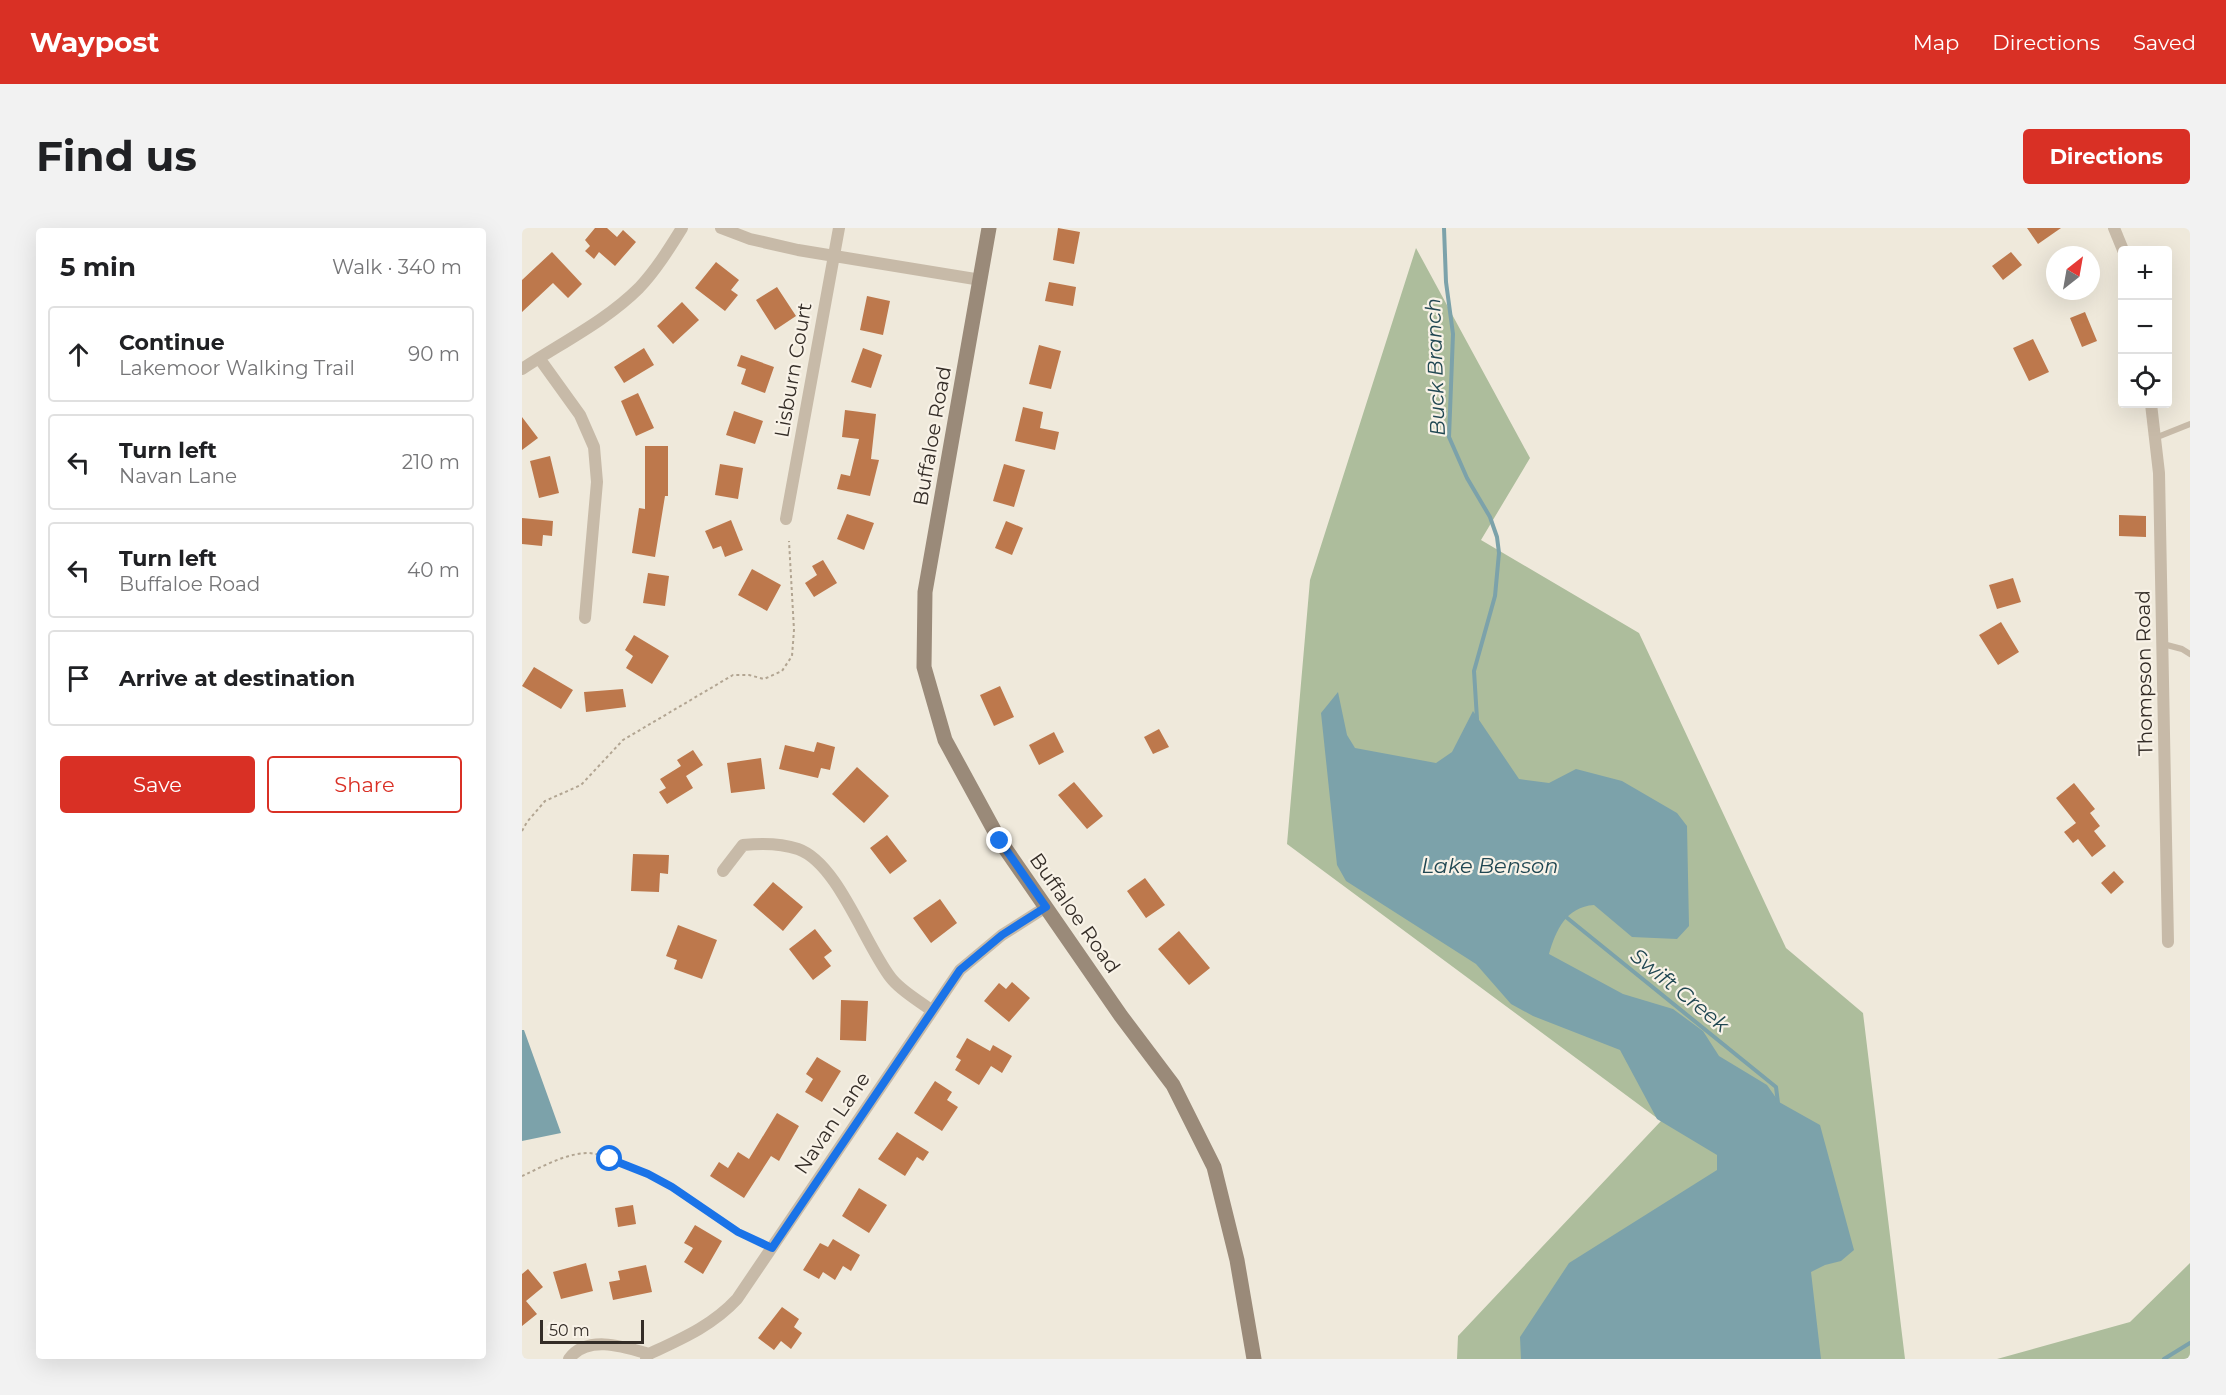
<!DOCTYPE html>
<html lang="en">
<head>
<meta charset="utf-8">
<style>
	body { margin:0; font-family:Montserrat,sans-serif; background:#f2f2f2; color:#202124 }
	.controls { position:absolute; right:18px; top:18px; display:grid; overflow:hidden; border-radius:6px; box-shadow:0 6px 24px #0002 }
	.controls button { width:54px; height:54px; display:grid; place-items:center; padding:0; border:0; border-bottom:2px solid #e0e0e0; background:#fff; color:#202124; font:30px sans-serif }
	.compass { position:absolute; left:1524px; top:18px; width:54px; height:54px; border-radius:50%; background:#fff; box-shadow:0 6px 24px #0002; rotate:31deg }
	.scale { position:absolute; left:18px; bottom:15px; width:104px; box-sizing:border-box; padding-left:6px; border:3px solid #342d27; border-top:0; font-size:16px; line-height:21px; white-space:nowrap; color:#342d27; -webkit-text-stroke:4px #f8f2e7; paint-order:stroke }
	.stop { position:absolute; width:18px; height:18px; margin:-14px; border:4px solid #1a73e8; border-radius:50%; background:#fff }
	.stop.end { background:#1a73e8; border-color:#fff; box-shadow:0 2px 6px #0008 }
	.list { margin:0; padding:0; list-style:none }
	h2 { display:flex; justify-content:space-between; align-items:center; height:78px; margin:0; padding:0 24px; font-size:26px }
	h2 small { font-size:20px; font-weight:400; color:#757577 }
	.list li { display:grid; grid-template-columns:39px 1fr auto; gap:18px; align-items:center; box-sizing:border-box; height:96px; margin:0 12px 12px; padding:0 12px; border:2px solid #e0e0e0; border-radius:6px }
	.list b { display:block; font-size:22px; white-space:nowrap }
	.list p { margin:0; font-size:20px; white-space:nowrap; color:#757577 }
	.list em { font-size:20px; font-style:normal; color:#757577 }
	.actions { display:flex; gap:12px; padding:18px 24px }
	.actions a { flex:1; padding:14px 0; border:2px solid #d93025; border-radius:6px; text-align:center; font-size:21px; color:#d93025 }
	.actions .main { background:#d93025; color:#fff }
	.icon { flex:none; width:33px; height:33px; fill:none; stroke:currentColor; stroke-width:2; stroke-linecap:round; stroke-linejoin:round }
	.map { position:relative; flex:none; width:1668px; height:1131px; overflow:hidden; border-radius:6px }
	header { display:flex; align-items:center; gap:36px; box-sizing:border-box; height:84px; padding:0 30px; background:#d93025; color:#fff }
	header strong { font-size:28px }
	nav { display:flex; gap:33px; margin-inline-start:auto; font-size:21px }
	.intro { display:flex; align-items:center; justify-content:space-between; box-sizing:border-box; height:144px; padding:0 36px }
	h1 { margin:0; font-size:42px }
	.button { padding:15px 27px; border-radius:6px; background:#d93025; color:#fff; font-size:21px; font-weight:700 }
	main { display:flex; gap:36px; padding:0 36px }
	aside { flex:1; background:#fff; border-radius:6px; box-shadow:0 6px 24px #0002 }
	.map>svg:first-child { display:block }
	.green { fill:#adbd9c }
	.water { fill:#7ca2aa }
	.lines { fill:none; stroke-linecap:round; stroke-linejoin:round }
	.stream { stroke:#7ca2aa; stroke-width:4 }
	.building { fill:#bd784c }
	.path { stroke:#b2a592; stroke-width:2; stroke-dasharray:3 3; stroke-linecap:butt }
	.lane { stroke:#c7baa8; stroke-width:6 }
	.street { stroke:#c7baa8; stroke-width:12 }
	.secondary { stroke:#9a8a79; stroke-width:15 }
	.route { stroke:#1a73e8; stroke-width:8 }
	.labels { text-anchor:middle; dominant-baseline:central; stroke-width:4.5; stroke-linejoin:round; paint-order:stroke }
	.street-label { font-size:20px; fill:#342d27; stroke:#f8f2e7 }
	.water-label { font-size:21px; font-style:italic; fill:#204752; stroke:#f8f2e7 }
</style>
</head>
<body>
<header>
<strong>Waypost</strong>
<nav><a>Map</a><a>Directions</a><a>Saved</a></nav>
</header>
<div class="intro"><h1>Find us</h1><a class="button">Directions</a></div>
<main>
<aside>
<h2>5 min<small>Walk · 340 m</small></h2>
<ul class="list">
<li><svg class="icon" aria-label="ahead" viewBox="0 0 24 24"><path d="M12 20V5M6 11l6-6 6 6"/></svg><div><b>Continue</b><p>Lakemoor Walking Trail</p></div><em>90 m</em></li>
<li><svg class="icon" aria-label="left" viewBox="0 0 24 24"><path d="M17 20v-9H6M10 6l-5 5 5 5"/></svg><div><b>Turn left</b><p>Navan Lane</p></div><em>210 m</em></li>
<li><svg class="icon" aria-label="left" viewBox="0 0 24 24"><path d="M17 20v-9H6M10 6l-5 5 5 5"/></svg><div><b>Turn left</b><p>Buffaloe Road</p></div><em>40 m</em></li>
<li><svg class="icon" aria-label="arrive" viewBox="0 0 24 24"><path d="M6 21V4h12l-3 4 3 4H6"/></svg><div><b>Arrive at destination</b></div></li>
</ul>
<div class="actions"><a class="main">Save</a><a>Share</a></div>
</aside>
<div class="map">
<svg width="1668" height="1131" viewBox="0 0 1668 1131">
	<rect width="100%" height="100%" fill="#efe9db"/>
	<!-- green -->
	<path class="green" d="M894,20L1008,230L959,312L1117,405L1264,720L1341,785L1383,1131H935L936,1108L1139,893L765,616L788,352Z
		M1668,1035V1131H1475L1608,1094Z"/>
	<!-- water -->
	<path class="water" d="M816,464L825,507L833,520L914,535L930,524L951,483L997,551L1027,555L1054,541L1100,553L1155,585L1165,598L1167,698L1155,711L1110,709L1072,677C1044,679 1034,702 1027,726L1101,766L1151,781L1181,803L1197,828L1245,857L1257,874L1298,897L1332,1022L1319,1033L1303,1037L1289,1044L1299,1131H999L998,1109L1047,1035L1195,942V927L1135,891L1098,822L1011,788L989,776L954,736L824,653L815,637L799,485Z
		M0,802H2L39,905L0,913Z"/>
	<g class="lines">
		<!-- stream -->
		<path class="stream" d="M922,0L924,54L931,106L927,209L945,250L968,289L975,309L977,325L973,368L952,443L955,491
			M1044,689L1254,859L1256,875
			M1642,1131L1668,1115"/>
	</g>
	<!-- building -->
	<path class="building" d="M73,0H85L95,9L101,2L114,14L93,38L77,24L72,31L63,23L68,18L63,12Z
		M536,0L558,4L552,36L531,32Z
		M1505,0H1539L1516,16Z
		M30,24L60,56L46,70L31,55L0,84V52Z
		M1489,24L1500,37L1481,52L1470,38Z
		M194,34L217,52L209,62L216,67L203,83L173,60Z
		M527,54L554,59L551,78L523,73Z
		M255,59L274,88L253,102L234,72Z
		M345,68L368,73L361,107L338,102Z
		M160,74L177,92L151,116L135,98Z
		M1563,84L1575,113L1560,119L1548,90Z
		M1511,111L1527,144L1507,153L1491,120Z
		M517,117L539,123L529,161L507,156Z
		M122,120L132,137L102,155L92,139Z
		M341,120L360,127L349,160L329,154Z
		M219,127L252,139L243,165L219,156L224,141L215,138Z
		M116,165L132,200L114,208L99,173Z
		M501,179L521,184L518,200L537,204L533,222L493,213Z
		M323,182L354,186L349,231L357,232L348,268L315,261L319,246L328,248L337,211L320,209Z
		M212,183L241,193L233,216L204,207Z
		M0,189L16,210L0,222Z
		M123,218H146V268H143L133,329L110,325L117,280L123,281Z
		M28,228L37,265L17,270L8,233Z
		M198,236L221,240L216,271L193,267Z
		M482,236L503,242L492,279L471,273Z
		M325,286L352,295L342,322L315,311Z
		M1597,287L1624,288V309L1597,308Z
		M0,290L31,293L30,308L21,307L20,318L0,316Z
		M209,292L221,322L203,329L199,318L191,321L183,303Z
		M484,293L501,300L490,327L473,320Z
		M301,332L315,355L292,369L283,355L295,347L290,338Z
		M230,341L259,357L245,383L216,367Z
		M126,345L147,348L143,378L121,375Z
		M1491,350L1499,374L1475,381L1467,357Z
		M1479,394L1497,424L1476,437L1457,407Z
		M112,407L147,428L130,456L104,440L111,428L103,422Z
		M12,439L51,462L39,481L0,458Z
		M478,458L492,489L472,498L458,467Z
		M101,461L104,479L64,484L62,464Z
		M637,501L647,519L631,526L622,509Z
		M532,504L542,524L517,537L507,517Z
		M295,514L313,519L308,542L299,540L296,550L257,541L263,517L292,524Z
		M171,522L181,537L164,548L171,560L145,576L137,564L144,560L138,551L159,538L155,532Z
		M239,530L243,561L209,565L205,535Z
		M335,539L367,568L342,595L310,566Z
		M552,554L581,588L565,601L536,567Z
		M1552,555L1573,581L1568,585L1578,598L1572,603L1584,618L1570,629L1556,611L1551,615L1542,604L1554,595L1534,570Z
		M365,607L385,633L368,646L348,620Z
		M111,626L147,627L146,646L138,645L137,664L109,663Z
		M1592,643L1602,654L1589,666L1579,655Z
		M623,650L643,677L624,690L605,663Z
		M251,654L281,679L261,703L231,677Z
		M418,671L435,695L409,715L391,690Z
		M156,697L195,712L180,751L152,741L155,732L144,728Z
		M293,701L310,723L302,729L309,738L291,752L267,721Z
		M657,703L688,740L667,757L636,721Z
		M490,754L508,770L487,794L462,773L477,755L484,761Z
		M319,772L346,773L344,813L318,812Z
		M445,810L468,823L471,817L490,828L480,845L469,838L457,857L433,842L439,832L434,829Z
		M295,829L319,843L300,874L283,864L291,851L284,846Z
		M413,853L430,864L425,872L436,879L420,903L392,885Z
		M255,885L277,898L257,933L249,928L222,970L188,948L197,934L206,940L216,924L227,931Z
		M375,904L407,924L401,933L395,929L383,948L356,931Z
		M337,960L365,977L347,1005L320,988Z
		M111,977L114,996L96,999L93,980Z
		M173,997L200,1013L181,1046L162,1034L171,1020L162,1015Z
		M311,1011L338,1027L329,1043L321,1038L313,1052L301,1044L297,1051L281,1042L298,1015L306,1019Z
		M64,1035L71,1063L39,1071L31,1044Z
		M124,1037L130,1064L91,1072L87,1054L98,1052L96,1043Z
		M6,1041L21,1059L4,1073L15,1086L0,1098V1046Z
		M260,1079L277,1091L272,1099L280,1105L269,1121L259,1113L252,1122L236,1110Z"/>
	<g class="lines">
		<!-- path -->
		<path class="path" d="M0,603L5,594L23,573L59,557L101,512L211,447H227L242,451L260,443L270,428L272,402L267,313
			M0,948C20,939 42,926 65,925C77,925 89,931 100,936C117,942 134,949 150,959C181,977 206,999 240,1014"/>
		<!-- lane -->
		<path class="lane" d="M1633,210L1668,196
			M1641,416L1660,421L1668,426"/>
		<!-- street -->
		<path class="street" d="M199,0L228,11L276,22L459,52
			M1592,0L1601,22
			M17,130L58,187L72,219L75,254L63,390
			M0,141C39,115 84,93 117,60C134,42 147,21 160,0
			M1629,176L1637,245L1646,714
			M264,291L317,0
			M201,643L221,617C240,615 258,615 276,621C316,635 343,717 369,750C379,763 396,772 409,782
			M47,1131C65,1106 103,1119 127,1126
			M124,1131L127,1126C159,1111 190,1098 215,1071L438,742L480,707L524,679"/>
		<!-- secondary -->
		<path class="secondary" d="M467,0L403,364L402,439L423,512L478,613L599,788L651,857L692,939L715,1032L732,1131"/>
	</g>
	<g class="lines">
		<!-- route -->
		<path class="route" d="M88,931L126,946L150,959L216,1004L250,1020L438,742L480,707L524,679L478,613"/>
	</g>
	<g class="labels">
		<!-- street labels -->
		<g class="street-label">
			<text transform="translate(271 142) rotate(-80)">Lisburn Court</text>
			<text transform="translate(410 208) rotate(-80)">Buffaloe Road</text>
			<text transform="translate(1622 445) rotate(-91)">Thompson Road</text>
			<text transform="translate(553 685) rotate(55)">Buffaloe Road</text>
			<text transform="translate(310 895) rotate(-56)">Navan Lane</text>
		</g>
		<!-- water labels -->
		<g class="water-label">
			<text transform="translate(913 139) rotate(-92)">Buck Branch</text>
			<text x="968" y="637">Lake Benson</text>
			<text transform="translate(1158 762) rotate(39)">Swift Creek</text>
		</g>
	</g>
</svg>
<div class="controls">
<button>+</button>
<button>−</button>
<button><svg class="icon" aria-label="locate" viewBox="0 0 24 24"><circle cx="12" cy="12" r="6"/><path d="M12 2v4M12 18v4M2 12h4M18 12h4"/></svg></button>
</div>
<svg class="compass" viewBox="-18 -18 36 36"><path d="M0-13l5 13h-10z" fill="#e53935"/><path d="M0 13l5-13h-10z" fill="#757577"/></svg>
<div class="scale">50 m</div>
<div class="stop" style="left:88px;top:931px"></div>
<div class="stop end" style="left:478px;top:613px"></div>
</div>
</main>
</body>
</html>
